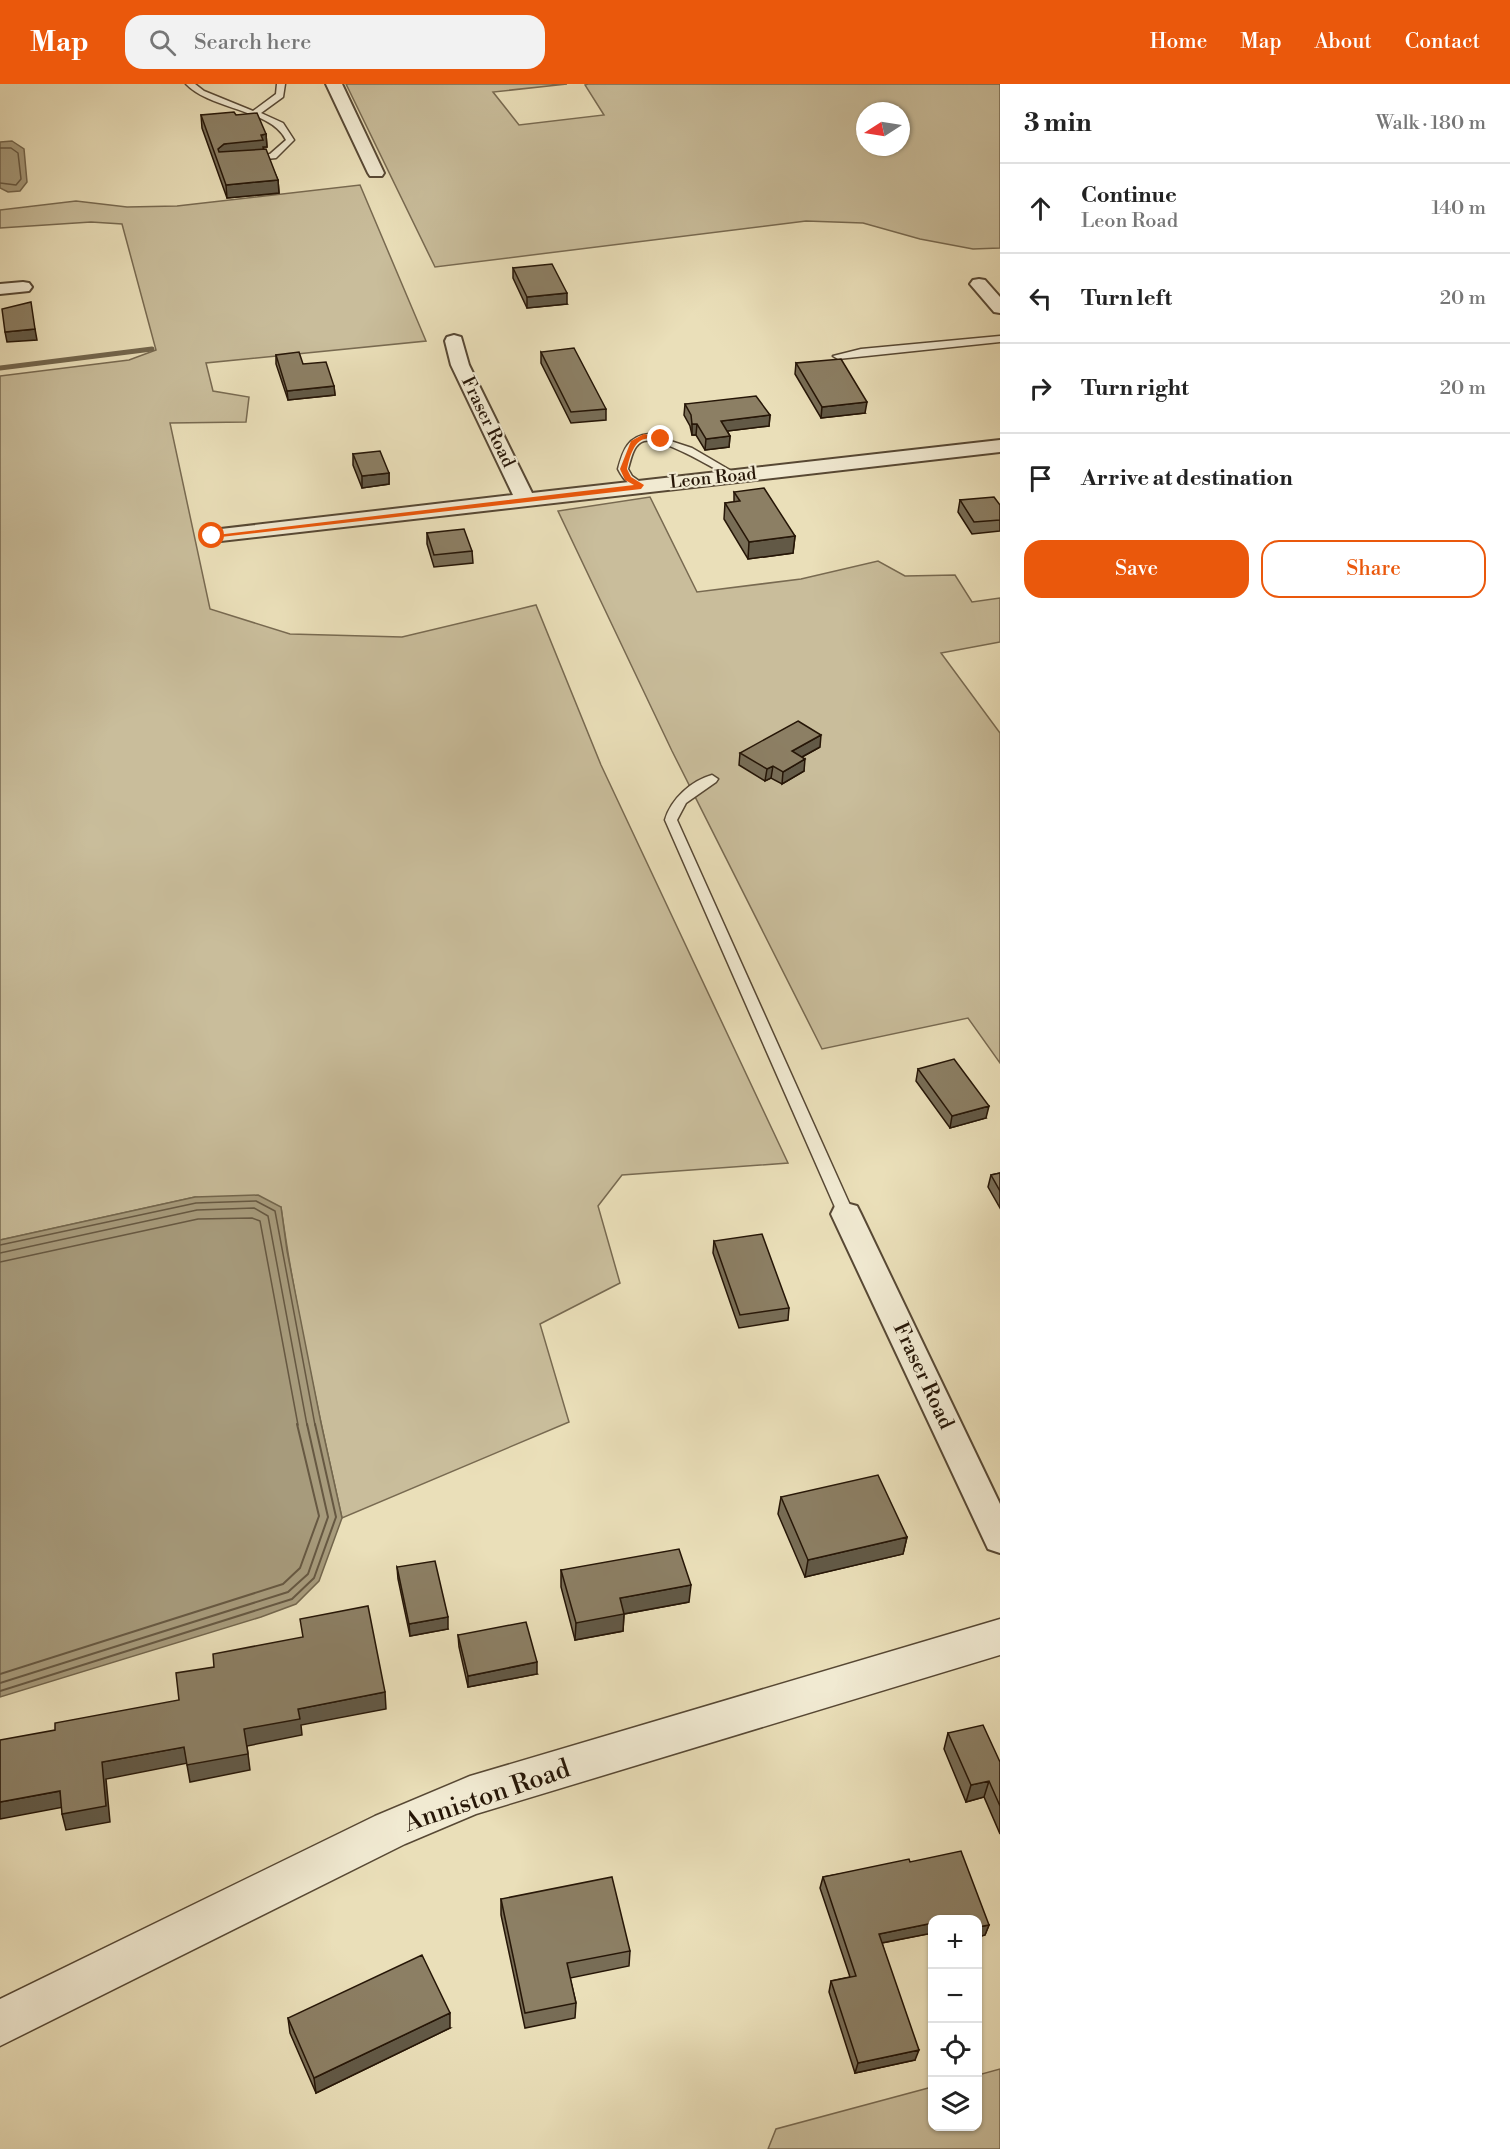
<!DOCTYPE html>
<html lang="en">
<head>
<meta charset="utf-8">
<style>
	body { margin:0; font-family:"Libre Bodoni",serif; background:#f2f2f2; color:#222 }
	.controls { position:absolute; right:18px; bottom:18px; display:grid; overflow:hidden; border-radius:12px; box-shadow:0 2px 4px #0004 }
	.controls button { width:54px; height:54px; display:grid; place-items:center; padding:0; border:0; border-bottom:2px solid #e0e0e0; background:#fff; color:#222; font:30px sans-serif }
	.compass { position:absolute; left:856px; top:18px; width:54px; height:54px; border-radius:50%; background:#fff; box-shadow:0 2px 4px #0004; rotate:258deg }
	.stop { position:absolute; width:18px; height:18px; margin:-14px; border:4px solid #ea580c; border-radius:50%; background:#fff }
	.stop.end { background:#ea580c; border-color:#fff; box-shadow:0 2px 6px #0008 }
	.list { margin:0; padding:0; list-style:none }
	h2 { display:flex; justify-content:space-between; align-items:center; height:78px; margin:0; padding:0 24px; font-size:26px }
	h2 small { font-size:20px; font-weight:400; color:#767676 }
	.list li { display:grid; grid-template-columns:39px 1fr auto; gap:18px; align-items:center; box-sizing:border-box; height:90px; padding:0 24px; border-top:2px solid #e0e0e0 }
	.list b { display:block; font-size:22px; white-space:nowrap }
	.list p { margin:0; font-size:20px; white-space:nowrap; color:#767676 }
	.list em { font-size:20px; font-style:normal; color:#767676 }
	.actions { display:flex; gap:12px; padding:18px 24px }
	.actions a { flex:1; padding:14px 0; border:2px solid #ea580c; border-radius:18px; text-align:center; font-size:21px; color:#ea580c }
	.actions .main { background:#ea580c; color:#fff }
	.icon { flex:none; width:33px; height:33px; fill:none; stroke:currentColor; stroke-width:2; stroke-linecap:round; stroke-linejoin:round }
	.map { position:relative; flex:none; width:1000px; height:2065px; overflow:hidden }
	header { display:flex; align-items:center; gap:36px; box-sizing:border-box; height:84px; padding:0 30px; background:#ea580c; color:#fff }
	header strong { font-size:28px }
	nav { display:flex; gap:33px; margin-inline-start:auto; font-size:21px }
	.search { width:420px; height:54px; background:#f2f2f2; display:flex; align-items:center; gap:15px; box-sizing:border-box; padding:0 21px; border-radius:18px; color:#767676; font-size:22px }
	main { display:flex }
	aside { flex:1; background:#fff }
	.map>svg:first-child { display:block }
	.green { fill:#c9bd9b; stroke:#786a51; stroke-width:1.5; fill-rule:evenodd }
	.water { fill:#a79b7c; stroke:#73664d; stroke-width:1.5 }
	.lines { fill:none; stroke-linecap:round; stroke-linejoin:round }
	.shore-far1 { stroke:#665842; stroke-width:1.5 }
	.shore { stroke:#665842; stroke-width:2 }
	.stream { stroke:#73664d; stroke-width:5 }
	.service-casing { stroke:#574834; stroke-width:3 }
	.minor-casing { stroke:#574834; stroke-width:4 }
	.tertiary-casing { stroke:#574834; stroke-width:3 }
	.service { fill:#f1ead2; fill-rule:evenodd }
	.minor { fill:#f1ead2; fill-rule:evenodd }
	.tertiary { fill:#f1ead2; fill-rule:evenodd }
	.wall { fill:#786d56; stroke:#261607; stroke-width:1.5 }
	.shaded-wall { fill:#625946; stroke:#261607; stroke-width:1.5 }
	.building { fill:#8c7f64; stroke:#261607; stroke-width:1.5 }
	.route { fill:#ea580c }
	.labels { text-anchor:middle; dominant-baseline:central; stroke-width:4.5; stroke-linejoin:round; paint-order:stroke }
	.far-street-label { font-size:18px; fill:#261607; stroke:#f1ead2 }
	.street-label { font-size:21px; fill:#261607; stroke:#f1ead2 }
	.near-street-label { font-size:26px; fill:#261607; stroke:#f1ead2 }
</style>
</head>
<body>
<header>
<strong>Map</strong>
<div class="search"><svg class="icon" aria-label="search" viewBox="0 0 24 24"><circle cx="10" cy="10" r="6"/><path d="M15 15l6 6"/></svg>Search here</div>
<nav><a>Home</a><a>Map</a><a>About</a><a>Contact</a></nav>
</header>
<main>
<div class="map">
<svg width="1000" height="2065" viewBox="0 0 1000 2065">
	<rect width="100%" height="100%" fill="#eadfb9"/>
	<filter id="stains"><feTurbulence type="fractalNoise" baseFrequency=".00333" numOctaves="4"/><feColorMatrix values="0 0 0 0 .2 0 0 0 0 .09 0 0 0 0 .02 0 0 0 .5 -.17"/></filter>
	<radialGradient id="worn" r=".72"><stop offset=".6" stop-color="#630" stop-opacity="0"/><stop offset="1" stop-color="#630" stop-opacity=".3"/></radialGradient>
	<!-- green -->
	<path class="green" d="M346,0H567L493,8L519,41L604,31L585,1L588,0H1000V164L973,165L920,155L863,139L806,137L435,183ZM865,27H901V63H865Z
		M360,101L426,257L206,279L213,307L249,313L246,338L170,339L210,525L290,550L402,553L536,521L601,681L788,1079L622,1091L598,1122L620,1199L540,1240L569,1338L342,1434C319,1331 296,1228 281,1123L195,1113L0,1156V292L129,276L156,266L122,140L91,138L0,144V126L76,117L127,123L177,122Z
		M650,413L697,508L801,495L878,477L905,492L955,491L972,518L1000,514V558L941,569L1000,649V979L968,934L822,965L672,667L558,427Z
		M1000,1985V2065H768L776,2045L932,2003V2042H978V1991Z"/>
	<!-- water -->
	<path class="water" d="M12,57L24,65L27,98L20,107L8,108L0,104V58Z
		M258,1111L281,1123L287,1167L321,1339L342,1434L319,1497L296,1520L261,1533L0,1613V1156L195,1113Z"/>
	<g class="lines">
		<!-- shore-far1 -->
		<path class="shore-far1" d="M0,64H11L18,69L21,95L16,101L0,99
			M0,1161L196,1119L256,1117L275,1127L315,1341
			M0,1169L197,1126L254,1124L268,1132L307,1341
			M0,1178L198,1135L252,1134L260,1137L298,1341"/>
		<!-- shore -->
		<path class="shore" d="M0,1590L283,1500L300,1484L319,1432L297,1340
			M0,1599L288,1508L308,1490L328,1433L307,1340
			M0,1607L292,1515L314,1494L336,1433L315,1340"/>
		<!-- stream -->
		<path class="stream" d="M0,284L152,265"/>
		<!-- service casing -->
		<g class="service-casing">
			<path id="service" d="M186,0H195L204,7L253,27L276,10L277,0H285L283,13L261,29L283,39L294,56L276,74L246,77V73L270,70L286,56C271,25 211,26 186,0Z
				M1000,252V258L838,275L833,272L861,265Z
				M649,350L692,364L740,392L735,395L731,394C715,385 661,352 644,357C633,360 631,376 628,385L632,392L646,402L645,404C632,406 623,395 618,385C623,366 628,352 649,350Z
				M712,691L718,695L716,698L686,719L677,736L854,1130L852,1134H840L838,1130L665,736C671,715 691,697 712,691Z"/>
		</g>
		<!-- minor casing -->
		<g class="minor-casing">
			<path id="minor" d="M326,0H342L384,89L382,92H370L368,89Z
				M979,195L985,196L1000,213V229L994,228L970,200L973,196Z
				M23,198L29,199L32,203L29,207L0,210V200Z
				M454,251L461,253L469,281L532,409L1000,356V368L212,458L205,456L201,452L205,448L212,446L513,411L451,281L445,257L447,253Z
				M846,1119L857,1122L861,1130L1000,1420V1469L988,1465L831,1130L835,1122Z"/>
		</g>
		<!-- tertiary casing -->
		<g class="tertiary-casing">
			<path id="tertiary" d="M1000,1535V1571L476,1730L405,1760L0,1962V1915L375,1732L470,1692Z"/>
		</g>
		<!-- service -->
		<use href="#service" class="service"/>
		<!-- minor -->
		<use href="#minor" class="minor"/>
		<!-- tertiary -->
		<use href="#tertiary" class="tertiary"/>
	</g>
	<!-- wall -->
	<path class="wall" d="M201,31H236L266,50L267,63H263L264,65L278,96L279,109L227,114L202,44Z
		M513,184L567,220L527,224L513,194Z
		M541,268L606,325V336L571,339L541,279Z
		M276,271L303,280L334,302L335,311L288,316L276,280Z
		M796,279L865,329L821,334L795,290Z
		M685,320L770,331L769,342L727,347L730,352L729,363L705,366L696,351H692L690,342L684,331Z
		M353,370L389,389V400L362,404L353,381Z
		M734,408L795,452L793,469L748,475L724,435L725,419L734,418Z
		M960,416L1000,421V447L972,450L958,428Z
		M427,449L472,467L473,479L434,483L427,460Z
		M820,663L802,673L804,687L782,700L771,694L765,697L739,681L740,669Z
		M918,985L986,1034L950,1044L916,997Z
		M1000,1089V1124L988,1103L991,1091Z
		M714,1157L789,1224L788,1236L739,1244L713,1169Z
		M781,1413L907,1453L903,1470L805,1493L778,1430Z
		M397,1483L448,1545L410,1552L398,1495Z
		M561,1486L689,1518L624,1530L623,1547L575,1556L561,1503Z
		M458,1551L537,1590L468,1603L459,1563Z
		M948,1649L1000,1678V1750L984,1713L966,1718L944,1665Z
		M910,1778L989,1841L985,1851L978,1853V1836H933V1849L882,1859L915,1976L855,1989L829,1908L831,1897L850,1893L820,1804L823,1793Z
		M501,1815L630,1867L629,1882L570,1894L576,1919L575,1934L525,1944L501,1831Z
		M288,1934L450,1944L316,2009L290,1949Z"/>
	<!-- shaded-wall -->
	<path class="shaded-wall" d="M266,50L267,63H263L264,68L219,77L218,65L224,60Z
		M278,96L279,109L227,114L226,101Z
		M567,209V220L527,224V213Z
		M35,245L37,256L7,258L5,248Z
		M334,302L335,311L288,316L287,307Z
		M867,318L865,329L821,334L822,323Z
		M770,331L769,342L720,348L721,337Z
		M692,340H697L696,351H692Z
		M730,352L729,363L705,366L706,355Z
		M389,389V400L362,404V392Z
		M795,452L793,469L748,475L749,458Z
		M821,651L820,663L791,679L792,667Z
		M805,675L804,687L782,700L783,688Z
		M773,682L771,694L765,697L767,685Z
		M989,1022L986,1034L950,1044L952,1032Z
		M907,1453L903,1470L805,1493L808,1476Z
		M691,1501L689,1518L624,1530L623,1547L575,1556L576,1539L620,1514Z
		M448,1533V1545L410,1552L409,1540Z
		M537,1578V1590L468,1603V1592Z
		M385,1608L386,1625L301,1641L302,1651L247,1662L250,1686L190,1698L187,1681L244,1645L298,1625Z
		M184,1663L188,1679L106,1695L110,1738L66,1746L62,1730L102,1678Z
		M989,1697L984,1713L966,1718L971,1701Z
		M60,1707L64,1723L0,1735V1718Z
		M933,1839V1849L876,1860L879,1850Z
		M989,1841L985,1851L978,1853V1843Z
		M450,1929V1944L316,2009L314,1994Z
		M919,1966L915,1976L855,1989L858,1979Z"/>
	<!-- building -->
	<path class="building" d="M234,28L236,31L257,29L266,50L261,51L263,56L224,60L218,65L219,68L266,65L278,96L226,101L201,31Z
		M552,180L567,209L527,213L513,184Z
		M31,218L35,245L5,248L2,225Z
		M574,264L606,325L571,328L541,268Z
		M299,268L303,280L326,278L334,302L287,307L276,271Z
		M841,275L867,318L822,323L796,279Z
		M756,312L770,331L721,337L730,352L706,355L697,340H692L691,331L685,320Z
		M380,367L389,389L362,392L353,370Z
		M764,404L795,452L749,458L725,419L740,417L734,408Z
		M994,413L1000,421V436L974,438L960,416Z
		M464,445L472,467L434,471L427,449Z
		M798,637L821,651L792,667L805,675L783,688L773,682L767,685L740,669Z
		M954,975L989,1022L952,1032L918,985Z
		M1000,1089V1107L991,1091Z
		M762,1150L789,1224L740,1231L714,1157Z
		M878,1391L907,1453L808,1476L781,1413Z
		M679,1465L691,1501L620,1514L624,1530L576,1539L561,1486Z
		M435,1477L448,1533L409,1540L397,1483Z
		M368,1522L385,1608L298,1625L300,1635L244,1645L248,1670L187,1681L184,1663L102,1678L106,1722L62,1730L60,1707L0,1718V1656L55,1646V1639L179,1616L176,1589L214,1583L213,1570L303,1553L300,1535Z
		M526,1538L537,1578L468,1592L458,1551Z
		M983,1641L1000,1678V1722L989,1697L971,1701L948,1649Z
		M961,1767L989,1841L978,1843V1836H933V1839L879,1850L919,1966L858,1979L831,1897L856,1892L823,1793L909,1775L910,1778Z
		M612,1793L630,1867L567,1879L576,1919L525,1929L501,1815Z
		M422,1871L450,1929L314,1994L288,1934Z"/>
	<!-- route -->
	<path class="route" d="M644,350L665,355C658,358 652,353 645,355C633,357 629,376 627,385L631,393L644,401L641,405L212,454L208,452L634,401L625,396L620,385L631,357Z"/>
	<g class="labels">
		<!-- far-street labels -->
		<g class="far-street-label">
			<text transform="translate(488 338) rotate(64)">Fraser Road</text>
			<text transform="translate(713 394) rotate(-6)">Leon Road</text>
		</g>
		<!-- street labels -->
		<g class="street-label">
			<text transform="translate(923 1292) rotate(65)">Fraser Road</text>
		</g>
		<!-- near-street labels -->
		<g class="near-street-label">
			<text transform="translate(487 1712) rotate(-19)">Anniston Road</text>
		</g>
	</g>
	<rect width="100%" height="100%" filter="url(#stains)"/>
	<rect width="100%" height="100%" fill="url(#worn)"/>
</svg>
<div class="controls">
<button>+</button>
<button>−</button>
<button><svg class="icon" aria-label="locate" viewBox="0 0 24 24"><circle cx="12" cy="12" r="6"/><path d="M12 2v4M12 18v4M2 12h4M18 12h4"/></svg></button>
<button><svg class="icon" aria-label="layers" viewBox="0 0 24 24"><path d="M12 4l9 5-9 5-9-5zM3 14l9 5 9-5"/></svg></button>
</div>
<svg class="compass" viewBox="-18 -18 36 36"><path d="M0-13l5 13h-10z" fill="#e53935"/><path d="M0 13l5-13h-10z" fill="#767676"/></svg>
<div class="stop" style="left:212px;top:452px"></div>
<div class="stop end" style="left:661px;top:355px"></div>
</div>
<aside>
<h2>3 min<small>Walk · 180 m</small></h2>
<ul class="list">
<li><svg class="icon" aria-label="ahead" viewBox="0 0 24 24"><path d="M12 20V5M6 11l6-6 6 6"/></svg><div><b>Continue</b><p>Leon Road</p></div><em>140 m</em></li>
<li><svg class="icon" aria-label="left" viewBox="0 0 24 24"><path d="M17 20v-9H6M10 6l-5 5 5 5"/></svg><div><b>Turn left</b></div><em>20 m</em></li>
<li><svg class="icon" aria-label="right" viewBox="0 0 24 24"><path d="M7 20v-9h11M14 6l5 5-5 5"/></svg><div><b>Turn right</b></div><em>20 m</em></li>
<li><svg class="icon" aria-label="arrive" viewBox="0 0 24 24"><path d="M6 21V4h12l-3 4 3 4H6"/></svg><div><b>Arrive at destination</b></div></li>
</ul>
<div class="actions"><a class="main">Save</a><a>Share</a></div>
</aside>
</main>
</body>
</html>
